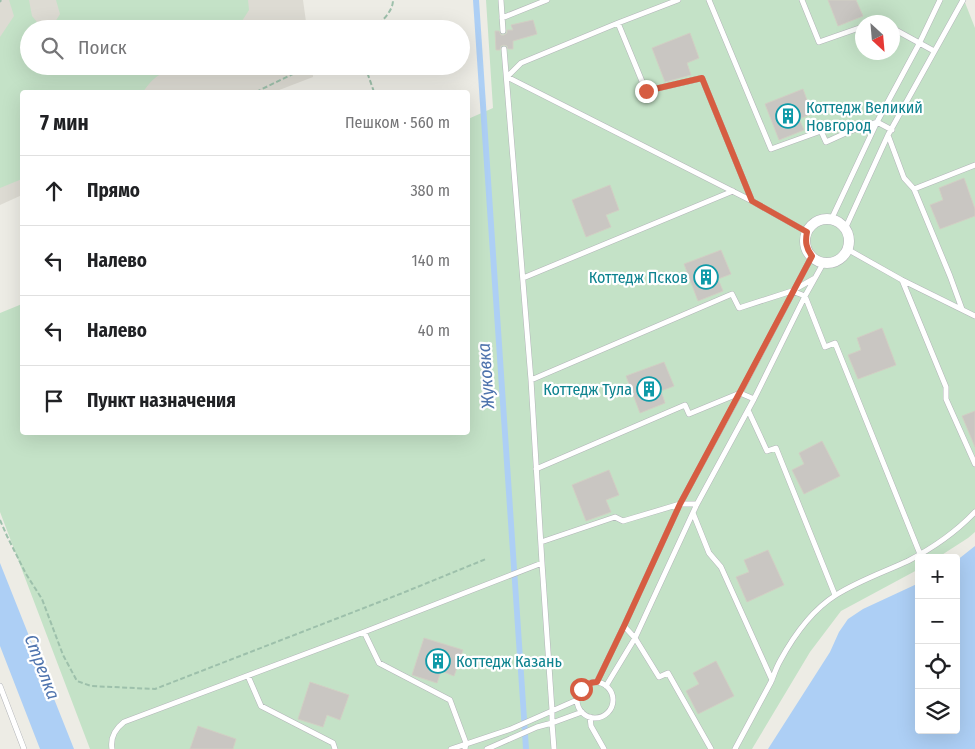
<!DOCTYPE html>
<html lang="ru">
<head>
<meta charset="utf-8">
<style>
	body { margin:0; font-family:"Fira Sans Condensed",sans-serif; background:#f2f2f2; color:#202124 }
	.controls { position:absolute; right:15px; bottom:15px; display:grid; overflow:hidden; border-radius:5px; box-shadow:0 5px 20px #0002 }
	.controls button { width:45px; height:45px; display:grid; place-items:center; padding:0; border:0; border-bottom:1px solid #e0e0e0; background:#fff; color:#202124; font:25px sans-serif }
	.compass { position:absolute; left:855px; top:15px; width:45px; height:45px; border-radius:50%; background:#fff; box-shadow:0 5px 20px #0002; rotate:154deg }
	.stop { position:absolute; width:15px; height:15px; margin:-11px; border:4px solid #d65d42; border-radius:50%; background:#fff }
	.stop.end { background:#d65d42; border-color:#fff; box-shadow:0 1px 5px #0008 }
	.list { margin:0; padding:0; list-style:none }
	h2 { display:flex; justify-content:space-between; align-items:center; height:65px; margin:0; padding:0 20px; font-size:21px }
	h2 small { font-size:16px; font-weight:400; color:#757577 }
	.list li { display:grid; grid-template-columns:32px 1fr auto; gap:15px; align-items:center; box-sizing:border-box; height:70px; padding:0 20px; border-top:1px solid #e0e0e0 }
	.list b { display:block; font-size:19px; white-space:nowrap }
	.list em { font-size:16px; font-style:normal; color:#757577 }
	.icon { flex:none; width:28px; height:28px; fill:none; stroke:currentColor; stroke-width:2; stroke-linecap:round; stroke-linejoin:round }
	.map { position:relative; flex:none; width:975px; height:749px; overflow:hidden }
	.search { position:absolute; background:#fff; box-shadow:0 5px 20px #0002; left:20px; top:20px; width:450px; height:55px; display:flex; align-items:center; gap:12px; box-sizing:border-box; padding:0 18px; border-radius:28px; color:#757577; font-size:19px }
	.panel { position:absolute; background:#fff; box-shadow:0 5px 20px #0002; left:20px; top:90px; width:450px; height:345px; border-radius:5px }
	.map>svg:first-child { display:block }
	.education { fill:#dddbd3 }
	.green { fill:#c4e2c7; fill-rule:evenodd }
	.water { fill:#adcff5 }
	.building { fill:#c9c6c2; stroke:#d1cfc4 }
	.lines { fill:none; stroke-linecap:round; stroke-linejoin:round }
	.service-casing { stroke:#b2b4b8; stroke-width:6 }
	.minor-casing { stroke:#b2b4b8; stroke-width:11 }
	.path { stroke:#9dc0ab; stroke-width:2; stroke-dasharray:5 2.5; stroke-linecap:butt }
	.service { stroke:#fff; stroke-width:5 }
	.minor { stroke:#fff; stroke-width:10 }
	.route { stroke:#d65d42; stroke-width:6 }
	.labels { text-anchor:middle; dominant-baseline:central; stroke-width:4.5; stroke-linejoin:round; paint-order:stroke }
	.culture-label { font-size:16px; fill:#0d838f; stroke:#fff; text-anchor:start }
	.water-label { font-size:18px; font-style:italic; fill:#4f74ae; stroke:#fff }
</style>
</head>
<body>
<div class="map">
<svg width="975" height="749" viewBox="0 0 975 749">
	<rect width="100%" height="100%" fill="#edece5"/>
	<!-- education -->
	<path class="education" d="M0,0H303L307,29H29V66H312L313,77L274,92H22V195L0,205Z"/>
	<!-- green -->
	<path class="green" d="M9,0H29L32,16L41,27H52L60,14L56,0H248L249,10L237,29H29V66H201L198,68C170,71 160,67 143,92H22V179L0,188V37L14,16Z
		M486,0H964L975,28V532L968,538L937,558H919V569L841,611L810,652L752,749H90L0,512V313L22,304V432H468V119L493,108ZM862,22H892V52H862Z"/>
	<!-- water -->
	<path class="water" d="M473,0H479L529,749H523L521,716Z
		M975,546V749H768L830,652L839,632L848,619L863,609L919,583V730H956V561Z
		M0,563L74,749H40L0,646Z"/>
	<!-- building -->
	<path class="building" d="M828,0H856L863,16L838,26Z
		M533,20L537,34L513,41V49H508L507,46L504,45L501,46L500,50H496L495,31H499L501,35H504L507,33V30H513L511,25Z
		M690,33L699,58L687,63L691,75L665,82L652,48Z
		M803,89L812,114L799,119L804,130L779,140L765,104Z
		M964,178L975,209V216L940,229L930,205L943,200L939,188Z
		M610,185L619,210L606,215L611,227L586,237L572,200Z
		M721,250L731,274L718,279L723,291L698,301L684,264Z
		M882,328L896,365L858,379L848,355L861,350L857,338Z
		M664,362L674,386L661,391L665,403L640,413L626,376Z
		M975,411V447L962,416Z
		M822,441L840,476L804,494L792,470L804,464L799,453Z
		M609,470L619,495L606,500L611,512L586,521L572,485Z
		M768,550L784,585L747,602L736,577L749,572L744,560Z
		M424,638L463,650L454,676L441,671L437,683L412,675Z
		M716,661L734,696L698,714L686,691L699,684L693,673Z
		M310,682L349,695L340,720L327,715L323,727L298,719Z
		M198,726L236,739L233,749H190Z"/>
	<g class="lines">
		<!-- service casing -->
		<g class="service-casing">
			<path id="service" d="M501,0L503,31
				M709,0L771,149L821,131L826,142L848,132L877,122L892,130
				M802,0L819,42L862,27
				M502,18L547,0
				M877,22L881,21L884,22
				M618,23L646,91L702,78L752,201
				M892,28L934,51
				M504,49L531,380L542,563L552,710V723L554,749
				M507,77L752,201L807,232
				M507,77L521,63L618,23L678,0
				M888,135L904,178L914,189
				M831,220L877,122L919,44L940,0
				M845,229L888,135L963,0
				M847,249L902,280L975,316
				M523,278L733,191
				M902,280L946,387V399L975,464
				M792,291L805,296L825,347L835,343L920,554
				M962,309L950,276L914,189L975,165
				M531,380L732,294L739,308L792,291L815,278
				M748,410L767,451L776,448L835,595
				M536,469L685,405L689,414L740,393L754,399
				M693,513L709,553L721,567L772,680
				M541,542L615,517L623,521L680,504H697
				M624,626L635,638L659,677L668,673L711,749
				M364,632L379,663L450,700L466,743L465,749
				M248,676L261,706L333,743L335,749
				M597,682L624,626L680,504L740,393L812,256
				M577 700a18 18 0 1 1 36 0a18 18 0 1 1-36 0Z
				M0,686L24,749
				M606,686L635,638L697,504L754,399L805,296L824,262
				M590,717L591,726L604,749
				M112,749C110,737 115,729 124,722L364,632L542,563
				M451,749L511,729L577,700
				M487,749L537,727L552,723L582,712
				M735,749C747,727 759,704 771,682C774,675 776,668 780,661C793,637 812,610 836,595C858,581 884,572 908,561C933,548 956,532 975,512"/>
		</g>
		<!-- minor casing -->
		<g class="minor-casing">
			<path id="minor" d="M805 241a22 22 0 1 1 44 0a22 22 0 1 1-44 0Z"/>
		</g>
		<!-- path -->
		<path class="path" d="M0,2L1,0
			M373,29C381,22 393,12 393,0
			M365,66L374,92
			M256,92L309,66
			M0,520L7,536L26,574L42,599L63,655L77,681L91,686L155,689L400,594L486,559"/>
		<!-- service -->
		<use href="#service" class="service"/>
		<!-- minor -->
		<use href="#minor" class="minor"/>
	</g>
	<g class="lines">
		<!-- route -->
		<path class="route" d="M581,689C586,684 590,682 597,682L624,626L680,504L740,392L812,256C806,248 805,242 807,232L752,201L702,78L646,91"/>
	</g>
	<!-- icons -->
	<defs>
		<g id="building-ring" transform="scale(1.25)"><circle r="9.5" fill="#fff" stroke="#0f9aa8" stroke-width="1.5"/><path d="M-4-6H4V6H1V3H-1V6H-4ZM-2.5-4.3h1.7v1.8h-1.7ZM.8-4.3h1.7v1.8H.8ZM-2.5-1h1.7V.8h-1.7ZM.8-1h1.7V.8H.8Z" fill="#0f9aa8"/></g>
	</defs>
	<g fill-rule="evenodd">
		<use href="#building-ring" x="788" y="116"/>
		<use href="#building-ring" x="706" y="277"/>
		<use href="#building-ring" x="649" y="389"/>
		<use href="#building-ring" x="438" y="661"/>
	</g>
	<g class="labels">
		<!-- culture labels -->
		<g class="culture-label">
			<text x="806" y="107">Коттедж Великий<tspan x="806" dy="18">Новгород</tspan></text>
			<text x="688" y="277" text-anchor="end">Коттедж Псков</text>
			<text x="632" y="389" text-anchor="end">Коттедж Тула</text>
			<text x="456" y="661">Коттедж Казань</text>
		</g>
		<!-- water labels -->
		<g class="water-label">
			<text transform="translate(486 376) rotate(-94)">Жуковка</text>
			<text transform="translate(42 667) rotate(69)">Стрелка</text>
		</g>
	</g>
</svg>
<div class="controls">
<button>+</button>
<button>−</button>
<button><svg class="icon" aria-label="locate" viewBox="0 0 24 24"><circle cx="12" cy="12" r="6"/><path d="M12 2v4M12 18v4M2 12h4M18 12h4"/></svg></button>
<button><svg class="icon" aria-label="layers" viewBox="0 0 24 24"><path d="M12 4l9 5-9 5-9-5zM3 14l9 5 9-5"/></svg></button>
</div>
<svg class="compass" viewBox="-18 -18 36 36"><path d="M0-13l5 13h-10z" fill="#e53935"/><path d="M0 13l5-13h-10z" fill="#757577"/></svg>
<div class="stop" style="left:581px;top:689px"></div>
<div class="stop end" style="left:646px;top:91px"></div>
<div class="search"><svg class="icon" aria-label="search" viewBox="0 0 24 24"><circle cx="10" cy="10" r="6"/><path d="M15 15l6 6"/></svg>Поиск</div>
<section class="panel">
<h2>7 мин<small>Пешком · 560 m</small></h2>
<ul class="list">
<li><svg class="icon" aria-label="ahead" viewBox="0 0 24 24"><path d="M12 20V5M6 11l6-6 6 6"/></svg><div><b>Прямо</b></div><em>380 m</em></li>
<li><svg class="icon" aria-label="left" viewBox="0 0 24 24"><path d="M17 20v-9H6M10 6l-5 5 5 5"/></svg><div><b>Налево</b></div><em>140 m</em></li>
<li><svg class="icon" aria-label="left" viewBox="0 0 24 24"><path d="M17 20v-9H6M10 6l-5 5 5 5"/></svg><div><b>Налево</b></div><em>40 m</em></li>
<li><svg class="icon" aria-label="arrive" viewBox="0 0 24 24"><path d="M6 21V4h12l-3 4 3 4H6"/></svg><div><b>Пункт назначения</b></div></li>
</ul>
</section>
</div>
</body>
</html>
